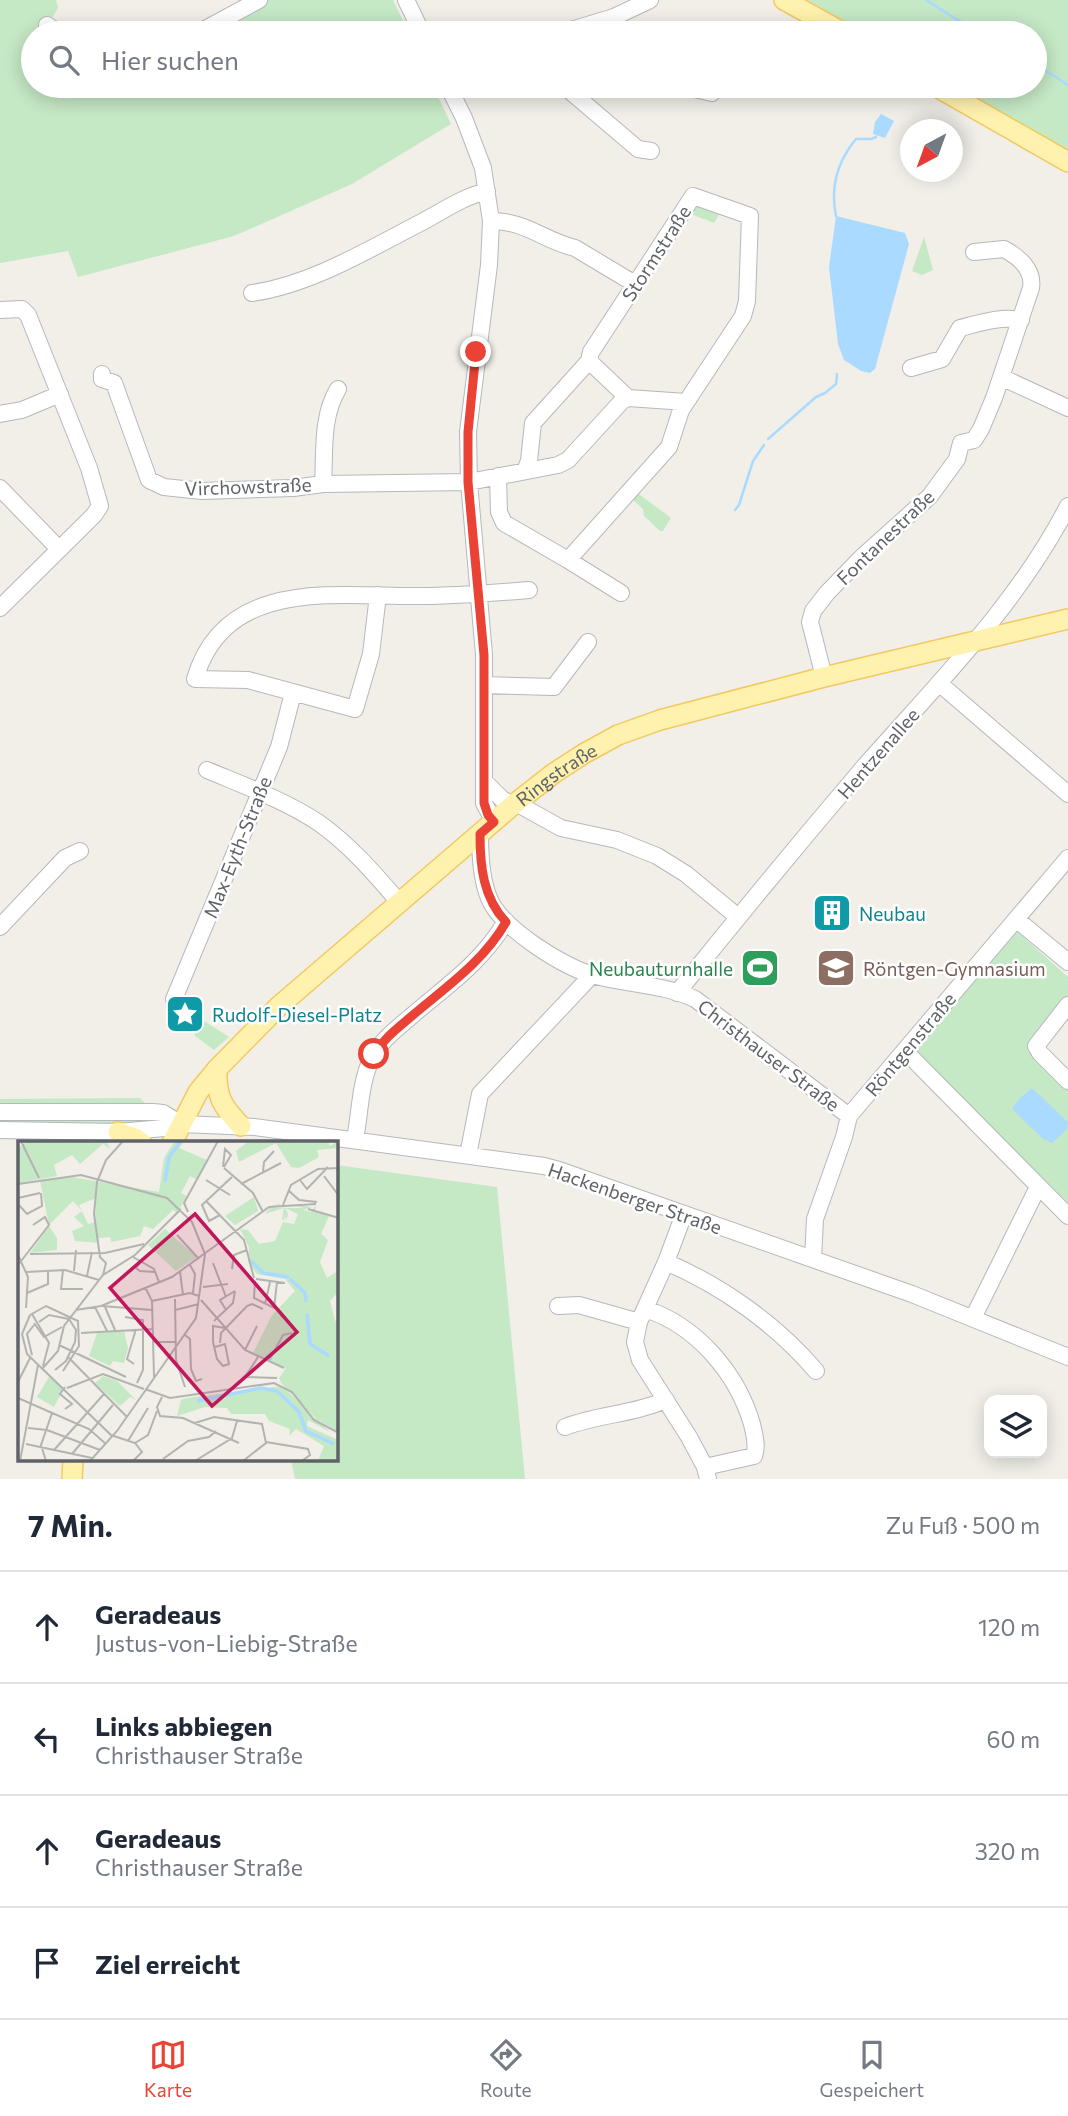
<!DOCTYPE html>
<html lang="de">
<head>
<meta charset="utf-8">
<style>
	body { margin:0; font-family:Commissioner,sans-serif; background:#f2f2f3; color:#1f2937 }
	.controls { position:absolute; right:21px; bottom:21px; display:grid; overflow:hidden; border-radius:14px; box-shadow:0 4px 18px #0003 }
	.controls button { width:63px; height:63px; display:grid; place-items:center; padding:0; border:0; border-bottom:2px solid #e0e1e3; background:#fff; color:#1f2937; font:35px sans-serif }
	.compass { position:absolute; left:900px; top:119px; width:63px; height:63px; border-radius:50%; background:#fff; box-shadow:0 4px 18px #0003; rotate:221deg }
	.stop { position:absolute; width:21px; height:21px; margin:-16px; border:5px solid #ea4335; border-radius:50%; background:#fff }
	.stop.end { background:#ea4335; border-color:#fff; box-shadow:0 2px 7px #0008 }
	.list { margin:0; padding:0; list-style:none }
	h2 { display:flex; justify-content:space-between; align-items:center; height:91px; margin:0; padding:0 28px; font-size:30px }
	h2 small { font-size:23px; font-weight:400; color:#747a83 }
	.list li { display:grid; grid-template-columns:46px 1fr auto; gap:21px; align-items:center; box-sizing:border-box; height:112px; padding:0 28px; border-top:2px solid #e0e1e3 }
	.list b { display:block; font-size:26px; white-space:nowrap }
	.list p { margin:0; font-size:23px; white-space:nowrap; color:#747a83 }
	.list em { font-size:23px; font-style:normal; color:#747a83 }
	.icon { flex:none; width:38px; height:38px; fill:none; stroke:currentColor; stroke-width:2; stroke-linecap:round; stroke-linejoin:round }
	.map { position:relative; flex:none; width:1068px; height:1479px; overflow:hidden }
	.search { position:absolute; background:#fff; box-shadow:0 4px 18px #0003; left:21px; right:21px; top:21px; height:77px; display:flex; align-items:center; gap:18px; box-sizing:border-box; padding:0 24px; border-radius:38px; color:#747a83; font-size:26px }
	.sheet { height:539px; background:#fff }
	nav { display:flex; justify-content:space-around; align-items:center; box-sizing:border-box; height:98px; border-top:2px solid #e0e1e3; background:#fff; font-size:19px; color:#747a83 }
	nav a { display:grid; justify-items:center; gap:4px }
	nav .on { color:#ea4335 }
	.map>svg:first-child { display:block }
	.green { fill:#c5e8c5 }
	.water { fill:#aadaff }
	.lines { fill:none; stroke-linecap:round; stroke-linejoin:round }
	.stream { stroke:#aadaff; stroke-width:2.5 }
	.minor-casing { stroke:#b5b8bc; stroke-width:18 }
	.major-casing { stroke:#f2c960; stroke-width:22 }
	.minor { stroke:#fff; stroke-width:16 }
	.major { stroke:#fff2af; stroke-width:19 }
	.route { stroke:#ea4335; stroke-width:9 }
	.labels { text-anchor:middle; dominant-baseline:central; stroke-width:5; stroke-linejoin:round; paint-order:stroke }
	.street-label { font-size:19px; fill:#5f6368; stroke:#fff }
	.culture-label { font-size:19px; fill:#0d838f; stroke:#fff; text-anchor:start }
	.leisure-label { font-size:19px; fill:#27864d; stroke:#fff; text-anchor:end }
	.education-label { font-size:19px; fill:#785e54; stroke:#fff; text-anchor:start }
	.inset-river { fill:none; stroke:#aadaff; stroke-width:3.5 }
	.inset-road { fill:none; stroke:#b3b3b1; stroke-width:2 }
	.view { fill:#c2185b; fill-opacity:0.15; stroke:#c2185b; stroke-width:3.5 }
	.inset-edge { fill:none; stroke:#5f6368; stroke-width:3.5 }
</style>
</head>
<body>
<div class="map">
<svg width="1068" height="1479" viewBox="0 0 1068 1479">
	<rect width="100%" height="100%" fill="#f1efe8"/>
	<!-- green -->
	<path class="green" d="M0,0H56L58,8L46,28L50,33H33V86H433L451,124L352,184L234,236L78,277L68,251L0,263Z
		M238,0H393L409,33H206L242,12Z
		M795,0H1068V156L945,86H1035V33H854Z
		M697,203L720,213L714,223L691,214Z
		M924,237L933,270L922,275L912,271Z
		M636,492L671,518L663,531H660L644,516L643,509L631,498Z
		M1013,928L1068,977V999L1033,1037L1068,1086V1205L911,1051Z
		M204,1021L229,1037L214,1050L194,1035Z
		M140,1098L146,1104L0,1106V1099Z
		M0,1116H149V1124L0,1123Z
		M336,1165L497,1187L525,1479H295L291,1460H336Z"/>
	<!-- water -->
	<path class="water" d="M881,114L894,121L885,138L873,134L875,122Z
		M836,216L905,233L909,244L875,369L870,373L861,371L844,360L838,344L829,267Z
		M1032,1088L1068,1122L1067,1129L1052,1143L1043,1139L1012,1109L1019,1099Z"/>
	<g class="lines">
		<!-- stream -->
		<path class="stream" d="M926,0L956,19L988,33
			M1035,64L1068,85
			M836,216C830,187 837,162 856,139H871L876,137
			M768,439L816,397L825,393L836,384L837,374
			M735,510L739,505L753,461L764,445"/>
		<!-- minor casing -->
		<g class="minor-casing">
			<path id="minor" d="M406,0L422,33
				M47,25L59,33
				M198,33L259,0
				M561,33L614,17L650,0
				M448,86L464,118L483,168L491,221L489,265L468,432L469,482L484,655V803L494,822
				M564,86L638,149L651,151
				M682,86L712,93
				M491,221C527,221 542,240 575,248L635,284
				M252,293C311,285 371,248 424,221C444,210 465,196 487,191
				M0,310L22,309L28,315L89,468L100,506L94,515L0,608
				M911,368L942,359L960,328C980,323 1000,316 1021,320
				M102,374V379L114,383L149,480L164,487L202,491L293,488L323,484L469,482L558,465L568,460L622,401L628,398
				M1001,377L1068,408
				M0,414L22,410L60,394
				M525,471L529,461L533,423L589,361
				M498,476L499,512L504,523L568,560L669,447L681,410L743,316L747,301L750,216L693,196L591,352L589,361L628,398L686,402
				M323,484C325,452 321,417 338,389
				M0,488L59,549
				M568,560L621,593
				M378,595L371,654L355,709L248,680L195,679C225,576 339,597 421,596C457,596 493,593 529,590
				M824,677L810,622L813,611L827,593L861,558L930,496L957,459L961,443L974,440L981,429L994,398L1031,288C1034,270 1019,257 1004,249L974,252
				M940,684L1068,794
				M484,685L554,687L588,642
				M207,770C245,786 284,800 319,823C350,845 374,873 399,902
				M484,781L502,799L513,805
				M516,803L561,828L617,840L657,856L686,874L738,917
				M480,834C480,855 481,879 489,898C501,928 564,968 596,976C628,984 666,985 695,999L849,1116
				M1016,919L1068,962
				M0,927L65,858L80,851
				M677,993C738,917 800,842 863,768C936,685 1017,605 1068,506
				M1068,1005L1036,1046L1040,1053L1068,1081
				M180,1015L174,999L279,747L293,693
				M905,1051L1068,1216
				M0,1112H153L163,1113L181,1124
				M0,1130L118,1132L164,1128L181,1124L254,1127L544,1166L559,1170L912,1294L1068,1357
				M355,1139C360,1114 360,1083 371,1060C380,1040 399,1027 415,1013C448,985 484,960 506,921
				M468,1155L480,1094L592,975
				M684,1214L666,1262L639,1322L635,1342L640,1360L689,1437L705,1467L708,1479
				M813,1259L815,1219L844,1137L849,1116L1068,858
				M666,1262C722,1286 776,1324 816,1371
				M558,1306L579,1305L639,1322
				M645,1309C696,1325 737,1373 752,1424C754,1434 758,1446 754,1456L705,1467
				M973,1318L1038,1187
				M565,1427C598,1414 631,1415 666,1400"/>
		</g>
		<!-- major casing -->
		<g class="major-casing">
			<g id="major">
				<path d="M784,0L844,33"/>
				<path d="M935,86L1068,162"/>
				<path d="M217,1069C216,1097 222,1106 241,1126"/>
				<path d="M118,1132L135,1138L142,1143"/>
				<path id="s1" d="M172,1143L198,1092L217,1069L279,1006L513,805L554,773L585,753L618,735L660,720L824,677L1068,619"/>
				<path d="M72,1479L73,1460"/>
			</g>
		</g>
		<!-- minor -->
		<use href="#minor" class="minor"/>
		<!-- major -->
		<use href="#major" class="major"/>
	</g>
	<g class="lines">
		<!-- route -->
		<path class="route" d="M374,1054C384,1038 399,1027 413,1015C446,987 484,961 506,922C483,898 480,866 480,834L494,822L488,815L484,803V655L468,482V432L476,352"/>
	</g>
	<!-- icons -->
	<defs>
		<g id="building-square" transform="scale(2.0125)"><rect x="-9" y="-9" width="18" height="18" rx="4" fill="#0f9aa8" stroke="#fff"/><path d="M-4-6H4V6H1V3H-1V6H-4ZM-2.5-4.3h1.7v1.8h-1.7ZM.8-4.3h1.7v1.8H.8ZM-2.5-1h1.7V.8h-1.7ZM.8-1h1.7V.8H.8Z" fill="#fff"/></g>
		<g id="stadium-square" transform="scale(2.0125)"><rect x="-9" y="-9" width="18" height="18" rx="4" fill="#2e9e5b" stroke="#fff"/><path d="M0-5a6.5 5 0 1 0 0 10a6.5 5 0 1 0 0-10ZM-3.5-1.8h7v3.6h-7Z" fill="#fff"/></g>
		<g id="school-square" transform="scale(2.0125)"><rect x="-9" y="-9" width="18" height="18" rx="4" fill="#8d6e63" stroke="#fff"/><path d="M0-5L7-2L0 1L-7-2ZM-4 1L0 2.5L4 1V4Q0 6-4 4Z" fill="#fff"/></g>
		<g id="sight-square" transform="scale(2.0125)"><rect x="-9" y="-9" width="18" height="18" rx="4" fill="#0f9aa8" stroke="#fff"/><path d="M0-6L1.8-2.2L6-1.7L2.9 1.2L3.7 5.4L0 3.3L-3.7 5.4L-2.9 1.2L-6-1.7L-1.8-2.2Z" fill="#fff"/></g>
	</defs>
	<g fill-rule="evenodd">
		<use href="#building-square" x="832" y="913"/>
		<use href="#stadium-square" x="760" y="968"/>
		<use href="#school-square" x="836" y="968"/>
		<use href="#sight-square" x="185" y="1014"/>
	</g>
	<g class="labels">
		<!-- street labels -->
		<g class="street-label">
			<text transform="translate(656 253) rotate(-57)">Stormstraße</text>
			<text transform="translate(248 486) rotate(-2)">Virchowstraße</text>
			<text transform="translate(885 537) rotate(-44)">Fontanestraße</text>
			<text transform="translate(878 753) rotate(-49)">Hentzenallee</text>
			<text stroke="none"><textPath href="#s1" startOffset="537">Ringstraße</textPath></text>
			<text transform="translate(237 847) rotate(-68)">Max-Eyth-Straße</text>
			<text transform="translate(910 1044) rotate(-50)">Röntgenstraße</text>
			<text transform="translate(769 1055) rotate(37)">Christhauser Straße</text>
			<text transform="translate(635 1198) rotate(19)">Hackenberger Straße</text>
		</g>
		<!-- culture labels -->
		<g class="culture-label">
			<text x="859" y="913">Neubau</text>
			<text x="212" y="1014">Rudolf-Diesel-Platz</text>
		</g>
		<!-- leisure labels -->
		<g class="leisure-label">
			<text x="733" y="968">Neubauturnhalle</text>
		</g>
		<!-- education labels -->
		<g class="education-label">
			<text x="863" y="968">Röntgen-Gymnasium</text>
		</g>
	</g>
	<!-- overview -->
	<g transform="translate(18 1141)">
		<rect width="320" height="320" fill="#f1efe8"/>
		<path d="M10,0H88L92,8L85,3L62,23L54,14L36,24L39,35L0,42V7ZM157,0H166L161,7L189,19L178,38L172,35L163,52L169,55L159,72L155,69L135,88L126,85L122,95L93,101L92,96L81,97V102L57,100L54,90L66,85L56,76L64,70L55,60L31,84L22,39L53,36L141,51L146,17ZM78,57L77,81L70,83L61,64ZM231,0H310L312,5L320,0V7L299,9L301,16L281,27L273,26L258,2L221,21L218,10ZM236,56L240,70L217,84L207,75ZM260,63H264L252,67H285L271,63L294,66L285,69L293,71L298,64L297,70L311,75L303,93L310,99L302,121L309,137L320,130V151L312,160L317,180L320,179V290L296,277L264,243L261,237L268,227L235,212L254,174L277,150L267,138L239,133L230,121L231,106L222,88L230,89L241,103L257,100L265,81L276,83L280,73L267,67L270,73L268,80L267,74L266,79H264L266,67L247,73L252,67L247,69ZM31,85L39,97V109L12,112ZM147,88L179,116L158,130L130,104ZM106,190L110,207L106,222L95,220L92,225L71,215L79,192ZM85,235L99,240L118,259L112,256L102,265L77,242ZM31,236L46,247L36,266L19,256ZM264,245L312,291L290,279L289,285L320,299V320H300L306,305L278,288L271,295L272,288L251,280L247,273H213L209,267L187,266L159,275L163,259L169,257Z" fill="#c5e8c5" fill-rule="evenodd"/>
		<path class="inset-river" d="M147,41L151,16L163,0M233,120L245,132L271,136M272,138L287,152L288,161M289,173L292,203L311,215M179,260L243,247L259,250L281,271L288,290L316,303"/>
		<path class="inset-road" d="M3,0L21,37M205,26L207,8L213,14L206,26M206,27L235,52L245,71M245,31L246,21L256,10M306,35L321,55M188,39L212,54M282,39L289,48L310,26M0,43L63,34L149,57L174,81L187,113L178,177L99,290L72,320M223,43L263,22M270,49L281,59L299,61M0,57L22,52M188,60L226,99L236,137M0,63L9,73L24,65L23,52M265,64L273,44L300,28L321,27M290,68L321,77M170,71L166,62L200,0M202,74L191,80L184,64L214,36M159,94L181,118M12,113L87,112L126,103M0,114L10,136L8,167M115,116L136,128L141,141M122,122L118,127L122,130L137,131M195,122L208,156M0,124L31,84L27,76L15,84M172,124L177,133L175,152M214,128L216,114L229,109M45,129L43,148H65M56,130L58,109M8,131L47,129L81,139M162,131L165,154M85,134L88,122L82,116L76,73L79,41L88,19L105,0M69,135L74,111M238,138L267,142M237,140L236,157L256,167L259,141M127,146L134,160L136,236M185,146L210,143M9,152L30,143V129M157,158L158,219L167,246M183,159L227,209L266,227M134,160L172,152L181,155M247,163L252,141M84,165L134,169M77,166L89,190M87,166L97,189M58,169L83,165L154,136L251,66L298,63M157,169L181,163M208,169L202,159L217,150M14,173L31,202L25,225M12,174L4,193L9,213L93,294L117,302L124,311L115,320M12,174L28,165L60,180L61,205L45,230M107,176L125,179V229L119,242M196,180L215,162L217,150M21,181L31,174L51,178M16,182L26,196L44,186M63,192L135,188M167,194L172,198L173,228L178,240L184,238M135,201H157M202,202L203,192L229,165L234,163L245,168M41,204L108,236M197,206L207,203L211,223L205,225L199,218L195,201V185L207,187M227,209L239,185M14,214L9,193L16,184M50,216L109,276M240,216L227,236L259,237M251,220L265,194L274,192M116,223L109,218L118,188M24,228L40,210L46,185L85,134L117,114L163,68M37,229L48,220L57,201L58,189L51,178M0,241L12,217M47,246L42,253L54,263L47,268M49,247L85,233L126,248M127,248L152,257L256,242L274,251L296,279L321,292M144,256L139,266L142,275L165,277L221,302M0,257L71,288L88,303M177,282L196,276L244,283L248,302L225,320M10,287L29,289L82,309M110,300L130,267M248,301L290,308L292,314L285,319M117,302L130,294L139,270M8,303L74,317M36,309L86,253M54,313L95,264M145,318L170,300L191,296L198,290M2,320L20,224M28,320L23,304L34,272M177,320L214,297L219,280"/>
		<path class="view" d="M177,73L279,191L194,265L92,147Z"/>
		<rect width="320" height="320" class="inset-edge"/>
	</g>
</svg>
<div class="controls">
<button><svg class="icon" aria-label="layers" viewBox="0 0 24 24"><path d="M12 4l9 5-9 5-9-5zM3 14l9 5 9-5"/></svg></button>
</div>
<svg class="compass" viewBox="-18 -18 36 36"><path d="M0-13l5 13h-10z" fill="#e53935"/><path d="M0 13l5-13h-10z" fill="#747a83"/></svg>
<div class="stop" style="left:374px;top:1054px"></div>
<div class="stop end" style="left:476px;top:352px"></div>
<div class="search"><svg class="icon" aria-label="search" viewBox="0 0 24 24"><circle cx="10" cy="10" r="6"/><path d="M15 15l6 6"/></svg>Hier suchen</div>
</div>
<section class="sheet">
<h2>7 Min.<small>Zu Fuß · 500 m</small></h2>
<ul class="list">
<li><svg class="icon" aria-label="ahead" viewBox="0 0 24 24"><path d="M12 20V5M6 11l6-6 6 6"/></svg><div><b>Geradeaus</b><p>Justus-von-Liebig-Straße</p></div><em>120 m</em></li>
<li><svg class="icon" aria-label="left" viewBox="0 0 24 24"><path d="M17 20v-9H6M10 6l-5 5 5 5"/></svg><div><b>Links abbiegen</b><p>Christhauser Straße</p></div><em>60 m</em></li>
<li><svg class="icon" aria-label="ahead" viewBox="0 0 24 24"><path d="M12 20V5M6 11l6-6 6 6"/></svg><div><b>Geradeaus</b><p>Christhauser Straße</p></div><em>320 m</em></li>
<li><svg class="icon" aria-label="arrive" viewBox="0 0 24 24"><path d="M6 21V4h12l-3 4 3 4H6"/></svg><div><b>Ziel erreicht</b></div></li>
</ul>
</section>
<nav>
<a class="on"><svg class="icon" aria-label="map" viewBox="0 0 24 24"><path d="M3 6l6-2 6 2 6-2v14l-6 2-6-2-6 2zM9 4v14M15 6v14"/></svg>Karte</a>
<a><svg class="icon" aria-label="directions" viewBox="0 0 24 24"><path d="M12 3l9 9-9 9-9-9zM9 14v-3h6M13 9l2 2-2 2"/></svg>Route</a>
<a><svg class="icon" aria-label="saved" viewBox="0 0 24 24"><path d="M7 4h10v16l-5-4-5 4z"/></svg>Gespeichert</a>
</nav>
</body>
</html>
